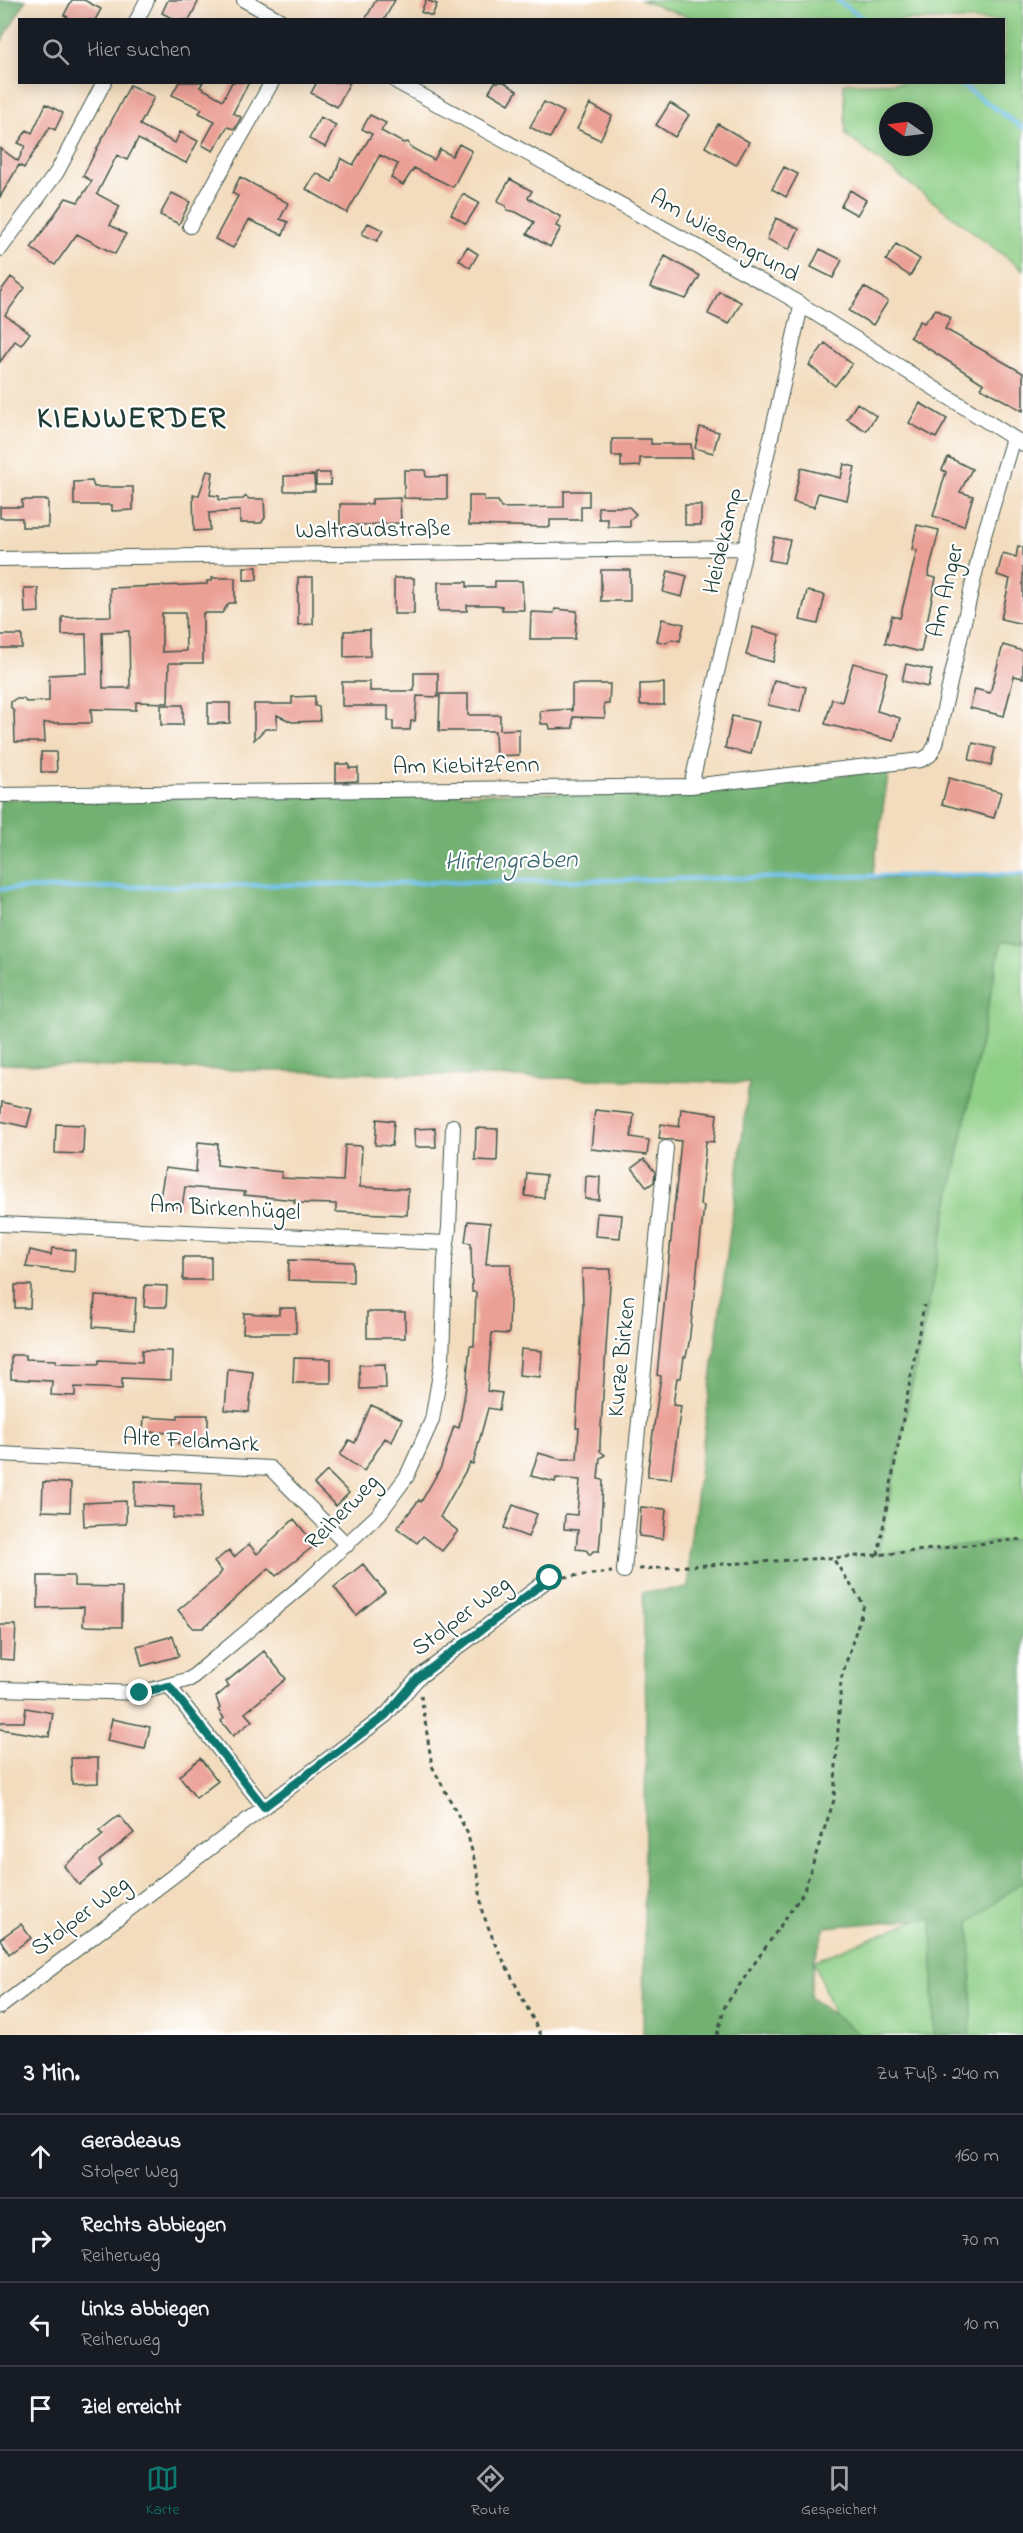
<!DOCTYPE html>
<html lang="de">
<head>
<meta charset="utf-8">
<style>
	body { margin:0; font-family:"Indie Flower",sans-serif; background:#20242c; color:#f1f3f6 }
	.compass { position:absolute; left:879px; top:102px; width:54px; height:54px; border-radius:50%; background:#171b24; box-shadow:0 3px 15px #0003; rotate:284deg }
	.stop { position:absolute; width:18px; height:18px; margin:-14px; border:4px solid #0f766e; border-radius:50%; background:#fff }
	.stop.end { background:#0f766e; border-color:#fff; box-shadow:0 2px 6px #0008 }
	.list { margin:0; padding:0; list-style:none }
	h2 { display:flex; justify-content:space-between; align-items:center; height:78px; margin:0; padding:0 24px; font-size:26px }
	h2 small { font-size:20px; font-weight:400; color:#9ea1a6 }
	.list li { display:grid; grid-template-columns:39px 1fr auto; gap:18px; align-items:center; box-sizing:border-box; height:84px; padding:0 24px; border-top:2px solid #363941 }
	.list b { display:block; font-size:22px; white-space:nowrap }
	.list p { margin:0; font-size:20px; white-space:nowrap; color:#9ea1a6 }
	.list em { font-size:20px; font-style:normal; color:#9ea1a6 }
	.icon { flex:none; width:33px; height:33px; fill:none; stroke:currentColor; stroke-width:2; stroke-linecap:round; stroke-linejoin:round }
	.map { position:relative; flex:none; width:1023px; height:2035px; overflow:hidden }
	.search { position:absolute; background:#171b24; box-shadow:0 3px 15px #0003; left:18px; right:18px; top:18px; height:66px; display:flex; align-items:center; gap:15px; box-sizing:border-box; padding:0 21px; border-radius:0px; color:#9ea1a6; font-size:22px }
	.sheet { height:414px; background:#171b24 }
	nav { display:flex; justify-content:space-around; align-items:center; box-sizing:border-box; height:84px; border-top:2px solid #363941; background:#171b24; font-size:16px; color:#9ea1a6 }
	nav a { display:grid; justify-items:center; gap:3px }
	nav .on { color:#0f766e }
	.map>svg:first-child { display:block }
	.green { fill:#8dce85; stroke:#56865c; stroke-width:1.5; fill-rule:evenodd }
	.forest { fill:#72b172; stroke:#487753; stroke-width:1.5 }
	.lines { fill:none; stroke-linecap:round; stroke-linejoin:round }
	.stream { stroke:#70c0eb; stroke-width:4.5 }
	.building { fill:#eba096; fill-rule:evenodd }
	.minor-casing { stroke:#3f5549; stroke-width:16 }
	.path { stroke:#3f5549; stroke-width:3; stroke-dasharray:4.5 4.5; stroke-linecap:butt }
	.minor { stroke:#fff; stroke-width:14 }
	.route { stroke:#0f766e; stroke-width:8 }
	.labels { text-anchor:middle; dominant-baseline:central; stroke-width:4.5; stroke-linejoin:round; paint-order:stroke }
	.street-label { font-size:24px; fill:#1f3d34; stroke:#fff }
	.water-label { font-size:26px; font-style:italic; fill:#37646b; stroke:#fff }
	.district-label { font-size:30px; font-weight:bold; letter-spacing:1.5px; fill:#1f3d34; stroke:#fff }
</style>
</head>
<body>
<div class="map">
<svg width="1023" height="2035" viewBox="0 0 1023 2035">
	<rect width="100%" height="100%" fill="#fff"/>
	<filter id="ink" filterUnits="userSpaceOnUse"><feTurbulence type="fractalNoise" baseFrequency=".0167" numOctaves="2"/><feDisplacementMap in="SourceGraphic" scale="12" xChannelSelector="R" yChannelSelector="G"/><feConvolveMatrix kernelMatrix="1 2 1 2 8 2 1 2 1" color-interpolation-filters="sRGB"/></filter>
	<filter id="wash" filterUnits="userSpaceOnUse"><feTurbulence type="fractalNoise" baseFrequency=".008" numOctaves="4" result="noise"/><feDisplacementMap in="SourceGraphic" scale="24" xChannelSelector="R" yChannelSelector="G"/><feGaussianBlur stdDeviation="1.35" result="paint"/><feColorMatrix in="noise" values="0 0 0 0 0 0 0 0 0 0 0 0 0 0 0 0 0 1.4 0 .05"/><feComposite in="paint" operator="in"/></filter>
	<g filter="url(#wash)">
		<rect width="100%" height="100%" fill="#f3dcbd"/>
		<!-- green -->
		<path class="green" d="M640,0H1023V270L846,135L844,83L1004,82V20H698ZM888,111H924V147H888Z
			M1023,938V1539L878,1555L1001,941Z
			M1023,1877V2035H841L814,1961Z"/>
		<!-- forest -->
		<path class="forest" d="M0,0H26L0,44Z
			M889,770L872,879L1023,875V942H1001L878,1554L1023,1539V1881L970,1922L972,2017L969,2035H934L932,1918L825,1927L814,1961L810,1997L861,2035H643L646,1712L643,1592L689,1588V1552L749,1083L0,1064V799L692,791Z"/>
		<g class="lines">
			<!-- stream -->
			<path class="stream" d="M837,0L865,20
				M957,82L1023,128
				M0,889L1023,874"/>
		</g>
		<g id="blocks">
			<!-- building -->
			<path class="building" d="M72,0H84L101,9L95,20H72L64,15Z
				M168,0H199L189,20H175L162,13Z
				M376,0H395L384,20H365Z
				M426,0L437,4L432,16L421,12Z
				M179,82H203L200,87L223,100L232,82H249L233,113L241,117L235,129L227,127L213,151L202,145L215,121L199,113L202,109L172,95Z
				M317,82H350L337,107L311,93Z
				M495,82H504L517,91L509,104L489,92Z
				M130,85L154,97L140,125L175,143L180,132L198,141L186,163L138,139L127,160L117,155L97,194L120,206L110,225L126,234L115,254L77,234L55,265L31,248L66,198L78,202L92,181L83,176Z
				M544,102L564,112L550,138L530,127Z
				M670,103L689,115L675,137L656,125Z
				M46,104L63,113L55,130L50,127L24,168L19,165L0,197V148L18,161L25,146L18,143L27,130L32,133Z
				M590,104L612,116L600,140L577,129Z
				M370,115L386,123L381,131L403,143L408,142L410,147L434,160L440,149L452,156L459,144L472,151L453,187L414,168L403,185L391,178L398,164L380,155L347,213L306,189L316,173L332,182L341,158L353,165L372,134L362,129Z
				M320,117L336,125L325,147L309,139Z
				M718,124L749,142L736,165L705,147Z
				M784,167L798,174L786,197L772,189Z
				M240,177L288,203L280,219L288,222L283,235L249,220L233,248L215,239L238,196L232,193Z
				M510,179L532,191L528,198L561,217L556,226L561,228L550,247L527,234L534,222L516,212L507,210L506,206L497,202Z
				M850,190L866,200L857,215L841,206Z
				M172,193L190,202L179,224L160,215Z
				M463,194L479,203L466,224L451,214Z
				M776,218L799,229L789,250L767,239Z
				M368,223L383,230L377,241L362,234Z
				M896,244L920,259L910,276L886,260Z
				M467,247L478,254L470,268L459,260Z
				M820,249L842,260L833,278L811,267Z
				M665,256L700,276L686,299L650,287Z
				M11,277L25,288L5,315L30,333L21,345L15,341L0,362V292Z
				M864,287L888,301L873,325L849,311Z
				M719,291L741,302L729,324L708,314Z
				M936,309L951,318L945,329L1023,373V411L981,388L984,384L910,337L920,321L924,323Z
				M825,343L852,364L835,386L809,365Z
				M857,403L876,416L866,431L847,419Z
				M920,403L947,419L936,438L909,423Z
				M700,427L719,432L713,453L695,448Z
				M612,439H651V444H691L692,458H640V466L621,467V456H612Z
				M948,457L972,469L960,492L973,496L964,526L933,516L946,472L942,470Z
				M844,464L855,467L847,500L818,493L814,507L793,502L801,468L841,478Z
				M404,470H425L426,477L447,476V499L404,498Z
				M207,471L213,472L210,495L219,496V500L243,499L246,496L249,499H264L265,518L261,523H240V511L209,513L210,530L194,531L193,495H199Z
				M316,473H330L331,485H316Z
				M314,475L315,491H284V476Z
				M92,481L94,487H133V510L112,511V505H74V482Z
				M564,491H589V506H581V520H550V527L469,525V496H484V501H498L501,508L564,507Z
				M400,498L401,523L340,526V504H372V499Z
				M22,500H48V527H22V518H0V507H22Z
				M685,505H701V525H685Z
				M598,507H629L636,514L630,520V527H608V519H599Z
				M917,525L939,530L928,576L936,578L921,652L885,643L892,616L900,618L917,550L912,549Z
				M774,537L790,540L784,563L769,560Z
				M1018,546L1023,547V624L1001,619L1010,579L997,575L1003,553L1016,557Z
				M244,567H257V580H244Z
				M601,570H630V601H601Z
				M668,571L687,576L682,597L663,592Z
				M298,577H313V624L298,625Z
				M212,578H235V603H229L222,613H203V663H169L168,703L136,702V710L91,709L92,723H44L45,742H15L14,711L11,708V702L15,699H24L26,702L49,701V675L87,673L86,634L62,635V617L111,616L110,588L207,584V581H212ZM162,613H185L186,651L162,652ZM129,631L130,688H103L102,632Z
				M394,578H414V614H394Z
				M495,581H522L524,610H502V606L495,605H467V611H438V582H467V587H495Z
				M24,588H38L39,612L25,613Z
				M807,591L825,595L818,624L800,620Z
				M555,609L577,611L575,639H530L531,612L554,613Z
				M662,619L684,624L680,641L672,639L666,643L657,641Z
				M753,627L780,635L773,662L746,655Z
				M370,630V656L344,657V631Z
				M0,635H22V648H0Z
				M1003,645L1023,651V678L1014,676L1004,716L970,708L975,689L990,693Z
				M853,663L887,672L877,711L900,718L894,741L825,724L832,699L842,702Z
				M906,664L932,670L928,687L902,681Z
				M414,673H438V697L417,696L415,721H411L410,730H393V721H388V706H342V682H370V691H414Z
				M774,680L806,687L800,712L768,705Z
				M664,683V705H640V684Z
				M572,684H610L609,704H604L605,718L573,717V728L550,729L549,724H541L540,711L572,709V712Z
				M440,694H468V715H500V730L519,729V755L496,756L495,731H439Z
				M315,696V706L319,707L320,721L292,722L277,715V729H265L254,740V704H292V697Z
				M208,703H230V723L208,724Z
				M161,705H183V725H161Z
				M732,716L759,722L751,754L725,748Z
				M973,743L995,748L991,765L969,760Z
				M41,752H56L57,772H41Z
				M336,764H349V768H358V781L336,782Z
				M949,778L1001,792L994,818L942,804Z
				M2,1102L32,1109L27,1127L0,1121Z
				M681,1109L717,1114L714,1142L706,1141L700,1205L704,1206L689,1343L686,1357H684L681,1378H677L673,1405L681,1406L671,1479L648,1477V1468L661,1376L657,1375L681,1141L659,1138L661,1124L679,1127Z
				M595,1110L634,1114L631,1137L649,1140L647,1155L591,1149Z
				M377,1119L394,1121L392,1146L375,1145Z
				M56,1124L84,1125L83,1154L55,1153Z
				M435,1128L436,1147H415L414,1129Z
				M476,1128L498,1129L497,1161L475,1160Z
				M198,1142L218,1144L217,1165L282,1172L281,1178L343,1181L345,1145L362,1146L360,1187L408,1189L407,1215L336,1212V1204L294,1203L295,1200L244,1195L245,1192L185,1187L182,1208L159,1204L165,1168L196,1172Z
				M644,1159L655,1172L654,1182L647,1187L632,1168Z
				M527,1173L546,1175L544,1198L525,1196Z
				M586,1176L600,1177L599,1200L585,1199Z
				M597,1213L622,1215L620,1238L595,1236Z
				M468,1221L490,1223L486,1264H511L509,1334L492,1333L487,1391L502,1393L499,1410L488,1408L473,1464L470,1463L440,1517L458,1531L442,1551L423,1536L417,1543L397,1528L419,1500L421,1502L441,1467L454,1426L459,1428L466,1387L470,1346H474L476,1292H472L471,1243L465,1242Z
				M52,1248L75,1250L74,1272L26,1267L30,1250L51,1255Z
				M183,1257H211V1280H183Z
				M289,1260L353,1262V1282L288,1280Z
				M582,1269H611L600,1443V1451L605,1455L600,1458L598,1479L603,1480L601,1529L599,1551H593L590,1555L586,1550L576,1549L578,1530L564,1529L565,1514L577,1515L580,1480L556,1478L555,1482L531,1476L538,1453L560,1459H577L579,1428H576L583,1305Z
				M15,1285H31L30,1308H15Z
				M145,1285L167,1286L166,1307H144Z
				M95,1296L136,1298L134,1330L93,1327Z
				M279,1308H296V1333H243L244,1313L279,1315Z
				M367,1312H405V1338H367Z
				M521,1349L542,1351L540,1377L519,1375Z
				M142,1350L172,1351L171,1380L122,1378V1389L75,1387V1396L51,1395L52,1381L11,1379V1355H25V1359L56,1360V1363L99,1364V1360L142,1362Z
				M294,1358L331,1359V1383H293Z
				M385,1364L386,1388L360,1389L359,1365Z
				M228,1369L253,1372L249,1412L225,1410Z
				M371,1405L402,1419L392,1442L385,1438L364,1471L340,1455L349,1440L355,1443Z
				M178,1415H208V1444H178V1433L143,1432L144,1417L178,1419Z
				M327,1471L349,1493L336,1506L314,1484Z
				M135,1481L202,1483L200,1519L173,1518L174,1507L134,1505Z
				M43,1482L71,1483L70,1512L42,1511Z
				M126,1501V1524L84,1526L83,1503Z
				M513,1505L537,1514L528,1537L504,1528Z
				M641,1507L666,1509L663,1539L639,1536Z
				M294,1519L315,1545L276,1576L269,1568L203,1628H193L178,1610L217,1578L222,1571L214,1562L229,1550L234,1557L249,1544L257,1554Z
				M363,1564L385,1592L356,1615L334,1587Z
				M38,1576H74V1586L122,1587V1627L83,1626L84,1607L38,1608Z
				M0,1625H16L14,1660L0,1659Z
				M173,1636L179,1656L142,1666L137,1646Z
				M264,1651L286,1679L245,1713L252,1721L233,1736L221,1721L224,1718L218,1710L220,1708L216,1697L229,1686L226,1682Z
				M26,1708L53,1713L49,1737L0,1729V1722H24Z
				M112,1719L150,1727L145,1749L107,1741Z
				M71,1758H98V1783L72,1784Z
				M200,1758L218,1781L196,1798L179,1776Z
				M119,1815L134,1833L99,1861L102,1866L79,1885L64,1866L103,1835L99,1831Z
				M21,1924L31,1938L9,1954L0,1939Z"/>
		</g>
	</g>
	<g filter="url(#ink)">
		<use href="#blocks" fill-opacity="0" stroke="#3f5549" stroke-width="1.5"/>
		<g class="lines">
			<!-- minor casing -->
			<g class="minor-casing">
				<path id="minor" d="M244,0L280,20
					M137,20L147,0
					M397,82L784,294L1023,444
					M190,226L272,82
					M0,249L57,172L104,82
					M0,559L746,548
					M691,786L801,306
					M0,795L691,786L921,760L930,755L936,744L983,539L1013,438
					M0,1224L447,1243
					M0,1454L270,1468L347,1545
					M624,1571L666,1148
					M169,1686L264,1807
					M0,1689L140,1693L190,1679L305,1583L379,1514L407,1476L432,1420L442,1362L445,1259L449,1228L453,1126
					M0,2007L386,1715L418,1678L550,1578"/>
			</g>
			<!-- path -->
			<path class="path" d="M878,1555L924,1305
				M639,1569L878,1555L1023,1539
				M564,1577L612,1572
				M421,1695L432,1766L467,1832L478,1874L482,1911L495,1944L541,2035
				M717,2035L725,2006L803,1893L834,1800L841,1679L864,1605L832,1557"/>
			<!-- minor -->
			<use href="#minor" class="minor"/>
		</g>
	</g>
	<g class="lines" filter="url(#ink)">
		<!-- route -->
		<path class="route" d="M140,1693L169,1686L264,1807L386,1715L418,1678L550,1578"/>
	</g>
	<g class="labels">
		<!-- street labels -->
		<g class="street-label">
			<text transform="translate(724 237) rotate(29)">Am Wiesengrund</text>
			<text transform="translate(373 531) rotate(-1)">Waltraudstraße</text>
			<text transform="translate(724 541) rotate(-77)">Heidekamp</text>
			<text transform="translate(947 591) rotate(-77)">Am Anger</text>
			<text transform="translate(466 767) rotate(-1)">Am Kiebitzfenn</text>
			<text transform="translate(225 1210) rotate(3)">Am Birkenhügel</text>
			<text transform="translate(623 1357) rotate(-84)">Kurze Birken</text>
			<text transform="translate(191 1442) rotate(3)">Alte Feldmark</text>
			<text transform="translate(343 1513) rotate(-46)">Reiherweg</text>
			<text transform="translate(462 1617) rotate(-37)">Stolper Weg</text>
			<text transform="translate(81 1917) rotate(-37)">Stolper Weg</text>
		</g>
		<!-- water labels -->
		<g class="water-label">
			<text transform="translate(511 862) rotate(-1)">Hirtengraben</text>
		</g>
		<!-- district labels -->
		<g class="district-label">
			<text x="132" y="420">KIENWERDER</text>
		</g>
	</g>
</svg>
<svg class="compass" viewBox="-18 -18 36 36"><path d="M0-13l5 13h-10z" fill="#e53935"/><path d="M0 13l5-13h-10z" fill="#9ea1a6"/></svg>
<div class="stop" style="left:550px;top:1578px"></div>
<div class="stop end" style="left:140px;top:1693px"></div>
<div class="search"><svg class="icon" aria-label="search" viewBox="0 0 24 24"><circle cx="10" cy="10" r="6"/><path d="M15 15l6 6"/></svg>Hier suchen</div>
</div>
<section class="sheet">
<h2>3 Min.<small>Zu Fuß · 240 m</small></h2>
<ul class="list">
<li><svg class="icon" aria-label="ahead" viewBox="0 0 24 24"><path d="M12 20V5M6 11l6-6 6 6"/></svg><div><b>Geradeaus</b><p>Stolper Weg</p></div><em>160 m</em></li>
<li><svg class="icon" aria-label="right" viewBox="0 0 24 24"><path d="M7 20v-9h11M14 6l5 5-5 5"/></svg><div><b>Rechts abbiegen</b><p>Reiherweg</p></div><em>70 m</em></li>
<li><svg class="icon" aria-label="left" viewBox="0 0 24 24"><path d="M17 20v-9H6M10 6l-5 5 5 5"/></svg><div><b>Links abbiegen</b><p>Reiherweg</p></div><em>10 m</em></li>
<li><svg class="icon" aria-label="arrive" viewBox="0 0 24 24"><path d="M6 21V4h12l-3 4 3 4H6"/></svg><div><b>Ziel erreicht</b></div></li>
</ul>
</section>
<nav>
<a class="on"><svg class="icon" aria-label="map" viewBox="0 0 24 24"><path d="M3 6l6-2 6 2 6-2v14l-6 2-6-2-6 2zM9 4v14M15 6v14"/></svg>Karte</a>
<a><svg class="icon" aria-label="directions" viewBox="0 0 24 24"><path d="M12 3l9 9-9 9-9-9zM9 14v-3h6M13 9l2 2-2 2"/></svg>Route</a>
<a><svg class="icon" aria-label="saved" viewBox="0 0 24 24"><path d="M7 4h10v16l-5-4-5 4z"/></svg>Gespeichert</a>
</nav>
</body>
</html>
